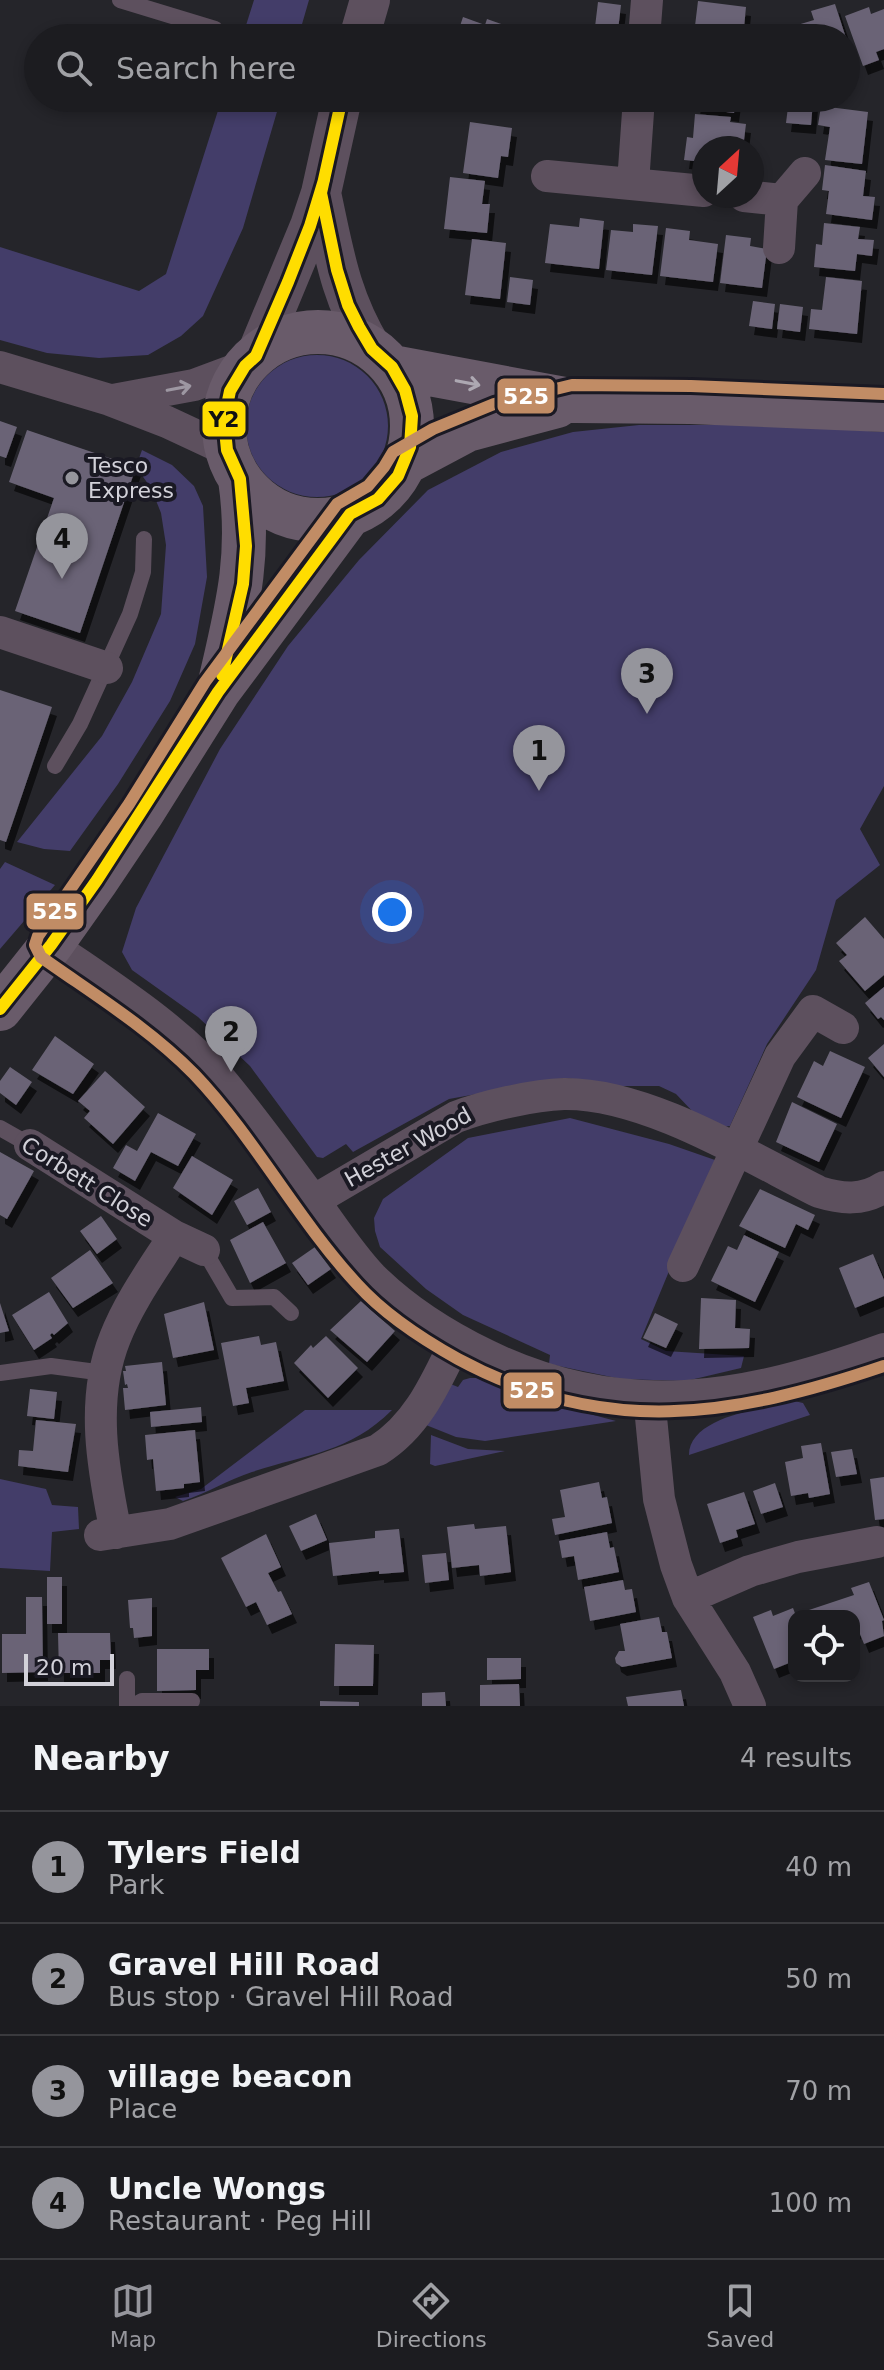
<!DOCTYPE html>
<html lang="en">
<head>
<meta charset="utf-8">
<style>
	body { margin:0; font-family:"DejaVu Sans",sans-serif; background:#29292d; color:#f1f3f6 }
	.controls { position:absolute; right:24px; bottom:24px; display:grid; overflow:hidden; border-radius:16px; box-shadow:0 4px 12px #0003 }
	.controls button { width:72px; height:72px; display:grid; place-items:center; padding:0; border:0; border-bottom:2px solid #3a3a3e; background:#1c1c20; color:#f1f3f6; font:40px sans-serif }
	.compass { position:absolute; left:692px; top:136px; width:72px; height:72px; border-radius:50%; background:#1c1c20; box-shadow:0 4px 12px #0003; rotate:26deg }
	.scale { position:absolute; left:24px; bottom:20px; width:90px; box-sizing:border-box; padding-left:8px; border:4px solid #d2d1d9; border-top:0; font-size:22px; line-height:28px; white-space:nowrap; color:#d2d1d9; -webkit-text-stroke:6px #1a1923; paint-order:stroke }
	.you { position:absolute; left:392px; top:912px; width:28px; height:28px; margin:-20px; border:6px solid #fff; border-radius:50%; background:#1a73e8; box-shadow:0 0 0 12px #1a73e833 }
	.badge { display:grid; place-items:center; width:52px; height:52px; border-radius:50%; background:#95959c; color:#111; font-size:26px; font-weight:700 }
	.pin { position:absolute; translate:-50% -66px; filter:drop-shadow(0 2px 4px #0008) }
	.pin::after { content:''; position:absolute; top:42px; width:28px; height:24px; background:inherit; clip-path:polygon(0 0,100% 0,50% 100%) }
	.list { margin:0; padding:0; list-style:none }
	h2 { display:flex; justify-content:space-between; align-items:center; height:104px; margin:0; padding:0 32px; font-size:34px }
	h2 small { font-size:26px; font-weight:400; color:#a0a1a5 }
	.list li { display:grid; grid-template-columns:52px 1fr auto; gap:24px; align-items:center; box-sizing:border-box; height:112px; padding:0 32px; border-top:2px solid #3a3a3e }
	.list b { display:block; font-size:30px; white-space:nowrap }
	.list p { margin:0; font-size:26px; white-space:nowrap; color:#a0a1a5 }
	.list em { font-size:26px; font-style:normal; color:#a0a1a5 }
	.icon { flex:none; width:44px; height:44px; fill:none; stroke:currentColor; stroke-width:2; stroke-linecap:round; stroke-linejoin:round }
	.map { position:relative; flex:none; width:884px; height:1706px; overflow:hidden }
	.search { position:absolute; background:#1c1c20; box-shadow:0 4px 12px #0003; left:24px; right:24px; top:24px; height:88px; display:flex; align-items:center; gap:20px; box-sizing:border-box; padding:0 28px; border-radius:44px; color:#a0a1a5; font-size:30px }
	.sheet { height:552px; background:#1c1c20 }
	nav { display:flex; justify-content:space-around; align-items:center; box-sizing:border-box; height:112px; border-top:2px solid #3a3a3e; background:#1c1c20; font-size:22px; color:#a0a1a5 }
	nav a { display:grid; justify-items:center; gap:4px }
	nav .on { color:#95959c }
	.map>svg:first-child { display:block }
	.green { fill:#433d69 }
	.building { fill:#6a6476; filter:url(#shadow) }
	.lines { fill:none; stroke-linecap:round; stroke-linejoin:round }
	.service { stroke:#5d505e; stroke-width:16 }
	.minor { stroke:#5d505e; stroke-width:32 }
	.tertiary { stroke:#5d505e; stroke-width:40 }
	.secondary { stroke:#695b6a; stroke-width:44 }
	.bus-1-casing { stroke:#1a1923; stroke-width:18 }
	.bus-2-casing { stroke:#1a1923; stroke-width:18 }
	.bus-1 { stroke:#fd0; stroke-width:12 }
	.bus-2 { stroke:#c18c65; stroke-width:12 }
	.oneway { stroke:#ada8b2 }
	.oneway2 { stroke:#9d97a2 }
	.poi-dot { fill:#95959c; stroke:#1a1923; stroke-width:3 }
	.labels { text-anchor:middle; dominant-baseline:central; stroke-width:8; stroke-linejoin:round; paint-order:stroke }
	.poi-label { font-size:22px; fill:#d2d1d9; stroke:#1a1923; text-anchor:start }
	.street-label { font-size:22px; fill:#d2d1d9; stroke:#1a1923 }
	.line-badge { stroke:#1a1923; stroke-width:3 }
	.badge-label { font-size:22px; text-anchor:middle; font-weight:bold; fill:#fff }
	.pale-badge-label { font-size:22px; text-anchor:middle; font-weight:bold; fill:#111 }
</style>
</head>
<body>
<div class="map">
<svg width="884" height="1706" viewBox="0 0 884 1706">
	<defs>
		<filter id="shadow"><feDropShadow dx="5" dy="9" stdDeviation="0" flood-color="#0009"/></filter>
	</defs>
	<rect width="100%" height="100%" fill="#25252a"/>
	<!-- green -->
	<path class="green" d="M254,0H309L298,38H242Z
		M222,98H281L243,228L203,316L181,336L148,355L99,358L47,353L0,340V247L139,291L166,274Z
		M246 426a71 71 0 1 1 142 0a71 71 0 1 1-142 0Z
		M639,425H770L884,432V786L860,829L880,865L836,900L816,970L767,1044L730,1126L722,1127L695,1114L676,1094L659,1086H615L566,1078L449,1099L353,1152L346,1144L323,1158L317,1157L250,1066L198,1017L132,970L122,952L136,908L220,749L288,646L359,560L428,490L501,452L573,432Z
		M142,450L172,465L194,486L203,506L207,577L195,644L170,701L118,784L70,851L44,849L17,842L102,736L132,682L161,614L166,545L161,513L151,488L136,467Z
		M5,862L55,885L0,949V869Z
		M570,1118L669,1144L715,1160L641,1339L666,1351L744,1356L741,1368L686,1381L621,1379L549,1364L550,1355L463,1315L426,1289L380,1247L375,1231L374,1218L383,1199L468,1138Z
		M470,1378H477L518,1395L616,1421L485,1441L456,1437L426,1425L448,1383L458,1387L463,1380Z
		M794,1401L803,1403L810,1415L689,1455C689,1416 765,1408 794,1401Z
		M305,1410H392C349,1453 306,1454 252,1472C228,1480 207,1493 183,1501L175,1497L201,1489Z
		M431,1435L468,1449L505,1451L435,1466L430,1464Z
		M0,1479L46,1489L52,1505L78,1507L79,1529L52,1532L50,1571L0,1568Z"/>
	<!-- building -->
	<path class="building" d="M698,1L746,7L743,38H702L704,27L695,26Z
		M598,2L621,5L618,30L595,27Z
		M835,4L846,38H797L794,26L814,20L811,11Z
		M869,7L871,14L884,9V49L876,52L879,60L863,66L845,16Z
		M463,17L485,25L487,19L504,25L499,38H456Z
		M535,27L560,30L559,38H513V33L534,36Z
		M696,98H736L734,113L695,108Z
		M789,99L813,101L811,125L786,123Z
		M821,106L868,112L862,164L825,160L830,127L818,125Z
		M695,114L731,117L730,122L746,124L743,148H704V162L684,160L687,137L693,138Z
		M470,122L512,128L508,157L501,156L498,178L463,173Z
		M825,165L866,171L863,196L875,197L872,220L826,214L829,191L822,190Z
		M450,177L485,181L482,204H490L487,233L444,229Z
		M580,218L604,221L599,269L545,263L550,224L579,227Z
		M824,223L860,227L858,239L874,240L872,256L857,254L855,271L814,267L816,244L822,245Z
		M633,224L658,226L652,275L606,270L611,230L633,232Z
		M666,228L690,231L689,240L718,244L713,282L660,276Z
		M726,235L751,238L750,246L767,249L762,288L720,283Z
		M472,239L506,243L500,299L465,295Z
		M510,277L533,280L530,305L507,302Z
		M826,277L862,281L857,334L809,329L811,309L822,310Z
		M753,301L775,304L772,329L749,326Z
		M780,304L803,307L800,332L777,329Z
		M0,421L17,427L6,458L0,456Z
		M27,430L136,467L80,633L15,611L54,498L9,482Z
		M0,690L52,707L6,842L0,840Z
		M865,917L884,939V975L865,991L839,961L847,955L836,943Z
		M884,987V1020L881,1017L878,1019L865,1003Z
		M55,1036L94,1064L73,1094L32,1070Z
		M884,1044V1077L868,1058Z
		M830,1051L865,1067L841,1118L797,1097L814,1061L823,1066Z
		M10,1067L32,1082L16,1105L0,1093V1081Z
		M105,1071L145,1107L113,1144L84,1118L90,1111L78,1101Z
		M792,1102L837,1124L819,1162L776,1142Z
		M158,1113L196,1134L178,1166L151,1152L135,1181L113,1168L126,1145L137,1151Z
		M0,1152L34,1171L7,1219L0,1215Z
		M192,1156L233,1180L212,1215L173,1188Z
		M258,1188L271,1212L247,1225L234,1201Z
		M760,1189L815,1215L808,1230L796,1224L785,1248L739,1226Z
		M101,1216L117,1239L97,1254L80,1231Z
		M263,1222L286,1263L250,1283L230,1240Z
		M744,1235L779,1252L755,1302L711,1281L728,1246L737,1250Z
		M315,1247L331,1269L308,1285L292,1263Z
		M90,1250L113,1283L73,1308L51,1278Z
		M873,1254L884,1280V1296L855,1308L839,1268Z
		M49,1292L68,1323L54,1335L52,1333L50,1335L52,1338L34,1350L12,1315Z
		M701,1298L736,1300L735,1328L750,1329L749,1348L699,1349Z
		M361,1301L395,1331L367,1362L330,1330Z
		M204,1302L214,1350L173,1358L164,1314Z
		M0,1303L9,1331L0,1333Z
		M655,1313L678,1324L666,1348L643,1338Z
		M259,1336L261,1345L276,1342L284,1381L246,1388L249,1403L233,1406L221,1343Z
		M326,1336L358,1368L328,1398L294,1363L311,1345L313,1348Z
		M162,1362L166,1405L125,1410L123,1388H128L127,1384L125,1385L123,1371H126L125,1366Z
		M30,1389L57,1392L54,1419L27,1416Z
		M201,1407L202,1422L151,1427L150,1412Z
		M36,1420L76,1424L68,1472L18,1466L19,1450L33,1451Z
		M195,1430L200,1482L184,1484V1488L156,1491L153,1459L147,1460L145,1435Z
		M821,1443L830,1494L809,1498L808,1493L791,1496L785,1462L803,1458L801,1446Z
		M852,1449L857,1474L836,1477L831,1452Z
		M884,1477V1519L875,1520L870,1479Z
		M599,1482L602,1498L607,1497L612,1523L555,1535L552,1519L565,1517L560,1490Z
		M775,1483L783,1507L761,1514L753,1491Z
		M744,1492L755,1524L736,1530L738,1537L720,1543L707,1504Z
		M316,1514L327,1540L301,1551L289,1526Z
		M474,1524L475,1529L506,1526L511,1572L480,1576L479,1565L452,1568L447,1527Z
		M399,1529L404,1572L379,1574V1571L333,1576L329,1543L375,1538V1531Z
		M607,1532L610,1548L614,1547L619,1572L578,1580L574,1556L562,1558L559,1541Z
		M266,1534L281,1567L268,1573L278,1592L281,1591L292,1614L267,1625L256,1602L246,1607L221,1558Z
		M446,1553L449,1580L425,1583L422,1555Z
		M47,1577H62V1624H47Z
		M623,1580L625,1590L632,1589L636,1612L590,1621L584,1587Z
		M869,1582L884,1620L882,1621L884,1636L864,1644L858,1629L854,1631V1616H805L803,1612L854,1595L851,1588Z
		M26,1597H42L43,1672L2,1673V1634H26Z
		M152,1598V1636L134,1638L133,1628H130L128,1600Z
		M793,1608L796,1616L794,1661L774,1669L753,1617L771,1610L773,1616Z
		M659,1617L662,1632H667L672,1658L622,1667L616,1663L615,1658L619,1651H625L620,1624Z
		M58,1633H110L111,1660H100V1673H59Z
		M335,1644L374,1645L373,1686H334Z
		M157,1649H209V1670H196V1690L157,1691Z
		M487,1658H521V1679L487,1680Z
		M519,1684L520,1706H480V1685Z
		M681,1690L684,1706H628L626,1697Z
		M445,1692L446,1706H422V1693Z
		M320,1701L359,1702V1706H320Z"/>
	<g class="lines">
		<!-- service -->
		<path class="service" d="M120,0L215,29
			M55,766L80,724L130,614L143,572L144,539
			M0,1128L30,1145
			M204,1250L232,1298L274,1297L291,1313
			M0,1373L51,1366L104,1373
			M127,1706V1679
			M133,1706L142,1701H192"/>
		<!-- minor -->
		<path class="minor" d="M644,38L647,0
			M547,176L704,191
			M633,183L639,98
			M744,196L782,200
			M779,248L782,200L805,173
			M0,367L110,400L167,422L227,450
			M113,400L194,385L245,366
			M0,632L107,668
			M51,945C108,985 176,1027 221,1080C257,1123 290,1170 324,1215C339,1236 354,1258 372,1277C405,1310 445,1335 486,1355C624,1422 746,1399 884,1349
			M30,1145L174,1236L204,1250
			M313,1201L456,1117C485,1106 533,1095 564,1094C646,1093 747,1156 819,1192C842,1199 863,1201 884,1187
			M683,1266L780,1056L813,1011L843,1028
			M649,1397L659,1499L676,1565L688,1598L735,1672L750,1706
			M116,1533C103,1469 90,1400 115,1338C129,1302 153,1269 174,1236
			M100,1535L170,1524L378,1450C418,1425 436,1382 456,1341
			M688,1598L750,1571L798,1557L877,1542"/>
		<!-- tertiary -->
		<path class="tertiary" d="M359,38L370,0
			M321,193C334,253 340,296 372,349
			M256,356L310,226L321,193L342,98"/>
		<!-- secondary -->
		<path class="secondary" d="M224 426a94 94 0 1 1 188 0a94 94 0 1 1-188 0Z
			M392,367L575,401L690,402L884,410
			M403,464L467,430L557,406
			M221,678C238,605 251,554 240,479
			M0,1009L51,945L97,880L142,813L218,692L350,514"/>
		<!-- bus-1 casing -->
		<g class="bus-1-casing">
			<path id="bus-1" d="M222,675L243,584L246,546L240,479L227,450L224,420L230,391L245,366L256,356L288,282L310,226L324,180
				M0,1009L51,945L97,880L218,692L350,514L378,499L398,476L410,447L412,416L405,390L392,367L372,349L359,327L348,305L337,270L321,193L342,98"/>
		</g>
		<!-- bus-2 casing -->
		<g class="bus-2-casing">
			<path id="bus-2" d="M884,394L691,386L572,385L494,404L433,429L393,452L384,467L368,486L337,504L205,682L129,804L38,936L35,945L41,957C93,994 149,1028 194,1074C255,1138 297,1219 357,1284C385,1315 422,1339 458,1359C604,1438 734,1417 884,1366"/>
		</g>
		<!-- bus-1 -->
		<use href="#bus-1" class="bus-1"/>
		<!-- bus-2 -->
		<use href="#bus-2" class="bus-2"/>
	</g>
	<!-- one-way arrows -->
	<defs><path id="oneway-shaft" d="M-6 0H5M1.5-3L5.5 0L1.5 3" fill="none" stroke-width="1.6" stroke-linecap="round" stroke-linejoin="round" transform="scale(2)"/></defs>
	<use class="oneway" href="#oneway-shaft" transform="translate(468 383) rotate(11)"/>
	<use class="oneway2" href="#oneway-shaft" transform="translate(179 388) rotate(-11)"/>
	<!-- markers -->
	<circle class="poi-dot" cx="72" cy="478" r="8"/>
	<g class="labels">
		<!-- poi labels -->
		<g class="poi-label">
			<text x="88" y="465">Tesco<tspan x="88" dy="25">Express</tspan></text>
		</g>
		<!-- street labels -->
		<g class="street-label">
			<text transform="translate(408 1147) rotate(-29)">Hester Wood</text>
			<text transform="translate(87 1182) rotate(32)">Corbett Close</text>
		</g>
	</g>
	<g class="line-badge">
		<rect x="496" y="377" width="60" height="38" rx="8" fill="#c18c65"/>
		<rect x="201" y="400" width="46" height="38" rx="8" fill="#fd0"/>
		<rect x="25" y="892" width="60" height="39" rx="8" fill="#c18c65"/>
		<rect x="502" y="1371" width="61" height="39" rx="8" fill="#c18c65"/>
	</g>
	<g class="badge-label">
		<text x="526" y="404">525</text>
		<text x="55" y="919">525</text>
		<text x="532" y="1398">525</text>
	</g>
	<g class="pale-badge-label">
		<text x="224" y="427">Y2</text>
	</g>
</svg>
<div class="controls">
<button><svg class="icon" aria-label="locate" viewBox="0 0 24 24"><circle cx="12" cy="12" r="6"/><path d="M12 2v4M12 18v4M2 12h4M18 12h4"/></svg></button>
</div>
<svg class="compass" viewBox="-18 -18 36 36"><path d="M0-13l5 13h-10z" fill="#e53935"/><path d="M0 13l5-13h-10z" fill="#a0a1a5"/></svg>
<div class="scale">20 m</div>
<div class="you"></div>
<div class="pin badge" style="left:539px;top:791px">1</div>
<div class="pin badge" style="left:231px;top:1072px">2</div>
<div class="pin badge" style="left:647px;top:714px">3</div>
<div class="pin badge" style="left:62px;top:579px">4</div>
<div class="search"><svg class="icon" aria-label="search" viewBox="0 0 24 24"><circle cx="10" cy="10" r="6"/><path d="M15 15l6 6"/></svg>Search here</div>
</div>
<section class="sheet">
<h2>Nearby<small>4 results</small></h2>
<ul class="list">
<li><span class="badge">1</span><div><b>Tylers Field</b><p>Park</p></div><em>40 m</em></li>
<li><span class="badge">2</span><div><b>Gravel Hill Road</b><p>Bus stop · Gravel Hill Road</p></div><em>50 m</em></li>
<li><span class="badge">3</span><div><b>village beacon</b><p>Place</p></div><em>70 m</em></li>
<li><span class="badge">4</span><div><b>Uncle Wongs</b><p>Restaurant · Peg Hill</p></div><em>100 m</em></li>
</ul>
</section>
<nav>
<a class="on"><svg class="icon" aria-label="map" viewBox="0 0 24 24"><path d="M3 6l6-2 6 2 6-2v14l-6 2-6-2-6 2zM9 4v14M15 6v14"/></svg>Map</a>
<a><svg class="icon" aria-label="directions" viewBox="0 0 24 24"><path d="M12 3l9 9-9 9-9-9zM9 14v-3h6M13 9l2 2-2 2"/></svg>Directions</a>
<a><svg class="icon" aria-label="saved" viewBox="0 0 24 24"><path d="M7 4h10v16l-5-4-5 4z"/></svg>Saved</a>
</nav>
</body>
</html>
